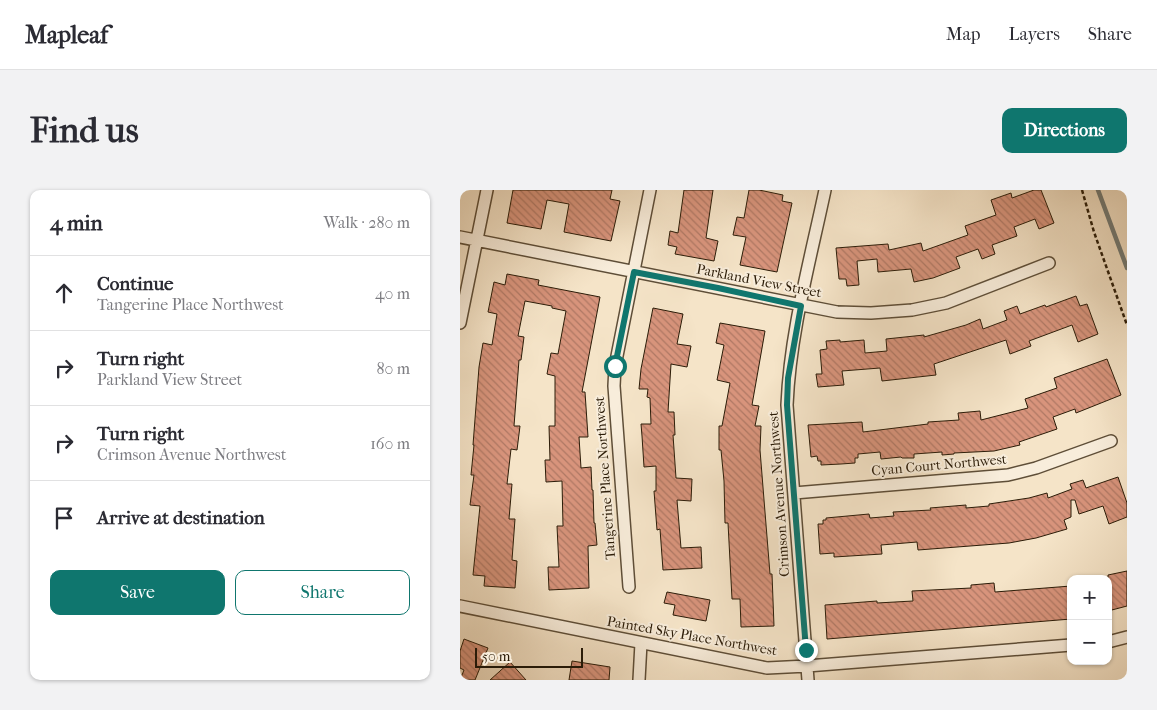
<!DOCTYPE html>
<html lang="en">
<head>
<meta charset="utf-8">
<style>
	body { margin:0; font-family:"IM FELL French Canon",serif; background:#f2f2f3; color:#2b2b33 }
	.controls { position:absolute; right:15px; bottom:15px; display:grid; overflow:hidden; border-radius:10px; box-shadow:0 1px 4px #0004 }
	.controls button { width:45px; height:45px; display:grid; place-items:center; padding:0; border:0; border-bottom:1px solid #e1e1e2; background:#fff; color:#2b2b33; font:25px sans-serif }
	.scale { position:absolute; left:15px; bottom:12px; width:108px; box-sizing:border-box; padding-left:5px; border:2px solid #2b1c08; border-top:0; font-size:14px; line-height:18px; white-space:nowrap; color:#2b1c08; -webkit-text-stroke:4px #f8eddb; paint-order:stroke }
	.stop { position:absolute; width:15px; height:15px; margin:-11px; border:4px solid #0f766e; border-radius:50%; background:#fff }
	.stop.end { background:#0f766e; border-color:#fff; box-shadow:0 1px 5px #0008 }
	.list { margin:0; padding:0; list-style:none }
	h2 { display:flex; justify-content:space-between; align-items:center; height:65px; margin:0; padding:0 20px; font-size:21px }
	h2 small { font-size:16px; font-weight:400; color:#7c7c81 }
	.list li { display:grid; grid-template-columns:32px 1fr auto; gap:15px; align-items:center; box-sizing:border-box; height:75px; padding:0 20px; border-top:1px solid #e1e1e2 }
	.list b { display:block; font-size:19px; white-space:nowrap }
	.list p { margin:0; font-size:16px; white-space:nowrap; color:#7c7c81 }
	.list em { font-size:16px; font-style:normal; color:#7c7c81 }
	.actions { display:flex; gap:10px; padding:15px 20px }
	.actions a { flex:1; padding:11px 0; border:1px solid #0f766e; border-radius:10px; text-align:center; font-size:18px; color:#0f766e }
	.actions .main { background:#0f766e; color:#fff }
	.icon { flex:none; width:28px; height:28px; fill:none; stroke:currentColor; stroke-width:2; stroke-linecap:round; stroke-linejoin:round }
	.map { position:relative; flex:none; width:667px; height:490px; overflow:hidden; border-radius:10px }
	header { display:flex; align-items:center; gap:30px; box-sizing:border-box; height:70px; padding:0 25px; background:#fff; border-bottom:1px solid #e1e1e2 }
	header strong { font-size:24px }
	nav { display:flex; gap:28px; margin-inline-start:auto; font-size:18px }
	.intro { display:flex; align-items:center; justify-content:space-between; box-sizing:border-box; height:120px; padding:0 30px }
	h1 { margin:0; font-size:35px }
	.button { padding:12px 22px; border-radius:10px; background:#0f766e; color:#fff; font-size:18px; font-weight:700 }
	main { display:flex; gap:30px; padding:0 30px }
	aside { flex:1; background:#fff; border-radius:10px; box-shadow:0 1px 4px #0004 }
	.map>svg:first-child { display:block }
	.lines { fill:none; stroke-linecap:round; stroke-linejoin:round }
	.stream { stroke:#727b77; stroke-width:4.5 }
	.building { fill:url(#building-back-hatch); stroke:#2b1c08 }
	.minor-casing { stroke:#5e4e38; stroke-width:14 }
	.path { stroke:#2b1c08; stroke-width:2.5; stroke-dasharray:4 2.5; stroke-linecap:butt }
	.minor { stroke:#f8eddb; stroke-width:11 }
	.route { stroke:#0f766e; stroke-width:6 }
	.labels { text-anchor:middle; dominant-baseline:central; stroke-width:4; stroke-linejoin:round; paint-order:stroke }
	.street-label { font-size:14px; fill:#2b1c08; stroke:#f8eddb }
</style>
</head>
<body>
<header>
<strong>Mapleaf</strong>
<nav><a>Map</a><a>Layers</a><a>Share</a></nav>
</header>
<div class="intro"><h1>Find us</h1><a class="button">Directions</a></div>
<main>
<aside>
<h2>4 min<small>Walk · 280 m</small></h2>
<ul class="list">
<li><svg class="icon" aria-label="ahead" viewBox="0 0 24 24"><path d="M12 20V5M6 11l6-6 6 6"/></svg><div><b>Continue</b><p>Tangerine Place Northwest</p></div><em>40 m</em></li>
<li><svg class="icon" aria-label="right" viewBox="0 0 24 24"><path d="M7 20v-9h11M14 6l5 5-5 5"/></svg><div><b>Turn right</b><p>Parkland View Street</p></div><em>80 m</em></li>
<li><svg class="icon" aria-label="right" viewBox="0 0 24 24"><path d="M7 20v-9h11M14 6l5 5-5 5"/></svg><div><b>Turn right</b><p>Crimson Avenue Northwest</p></div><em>160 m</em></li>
<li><svg class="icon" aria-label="arrive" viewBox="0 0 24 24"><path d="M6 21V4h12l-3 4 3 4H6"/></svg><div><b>Arrive at destination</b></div></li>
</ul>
<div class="actions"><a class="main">Save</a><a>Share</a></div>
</aside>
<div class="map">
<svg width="667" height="490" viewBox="0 0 667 490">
	<defs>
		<pattern id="building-back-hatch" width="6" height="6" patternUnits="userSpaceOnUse" patternTransform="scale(1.25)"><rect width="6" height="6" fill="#d8947c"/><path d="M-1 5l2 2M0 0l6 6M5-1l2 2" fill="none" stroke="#af7864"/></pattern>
	</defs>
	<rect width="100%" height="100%" fill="#f5e4c8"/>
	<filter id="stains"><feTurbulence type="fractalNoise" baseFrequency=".004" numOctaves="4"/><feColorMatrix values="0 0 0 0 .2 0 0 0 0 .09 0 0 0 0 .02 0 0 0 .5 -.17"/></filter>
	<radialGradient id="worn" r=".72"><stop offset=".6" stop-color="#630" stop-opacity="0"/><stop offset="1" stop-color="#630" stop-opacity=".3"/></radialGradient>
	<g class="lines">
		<!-- stream -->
		<path class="stream" d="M638,0L667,78"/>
	</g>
	<!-- building -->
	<path class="building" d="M53,0H152L150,9L160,11L151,51L104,42L109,14L87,10L81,39L47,33Z
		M224,0H253L246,48L258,51L254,71L215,64L217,57L208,55L210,41L218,43Z
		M289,0H299L323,5L322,11L332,13L317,82L280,75L286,47L273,45L277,27L284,28Z
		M574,0H581L594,33L579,39L575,29L554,37L557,46L532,55L535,64L522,69L518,59L496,67L500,78L473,88L454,92L451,79L418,82L417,69L397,71L399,95L387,96L386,89H379L376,58L428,54L429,60L461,53L463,61L508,45L505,36L536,25L531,10L551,3L552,8Z
		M47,84L79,90L78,95L140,107L122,202H125L128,247H119L121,278L131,277L132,300H133L134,333H135L137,355L128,356L129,398L89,400L88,377H99L97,336H103L102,291L86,292L85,270H90L89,236H95V186L87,184L91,163L98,164L106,121L92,118V116L65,111L58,146L64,147L61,170H59L54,236H60L57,260L51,259L47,294H52L49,329H55L52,370L57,371L55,398L24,396L25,386L13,385L20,316L10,315L14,285H11L14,255H13L19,177L23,153L32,155L37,124L28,122L34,92L45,95Z
		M616,106L620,116L627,114L638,144L618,152L612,135L569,151L571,156L550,164L546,150L474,174L476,185L422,191L420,178L382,181L384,195L358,197L356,184H362L360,160L367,159L366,151L380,150V152L404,150L405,163L427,161L426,149L464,145V147L506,135L520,129L523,139L547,130L544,121L557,116L560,124L585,115L586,117Z
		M193,118L223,124L217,154L231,156L227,177L211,174L208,222H214L215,245H213L216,288L232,289L231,311L217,310L221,358L241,357L242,378L203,380L200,339L197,340L194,301H196V276L184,277L182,246L181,234H191L190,208L187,207L188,199H179L181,179Z
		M260,133L305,141L292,215L299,216L295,236H301L300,260L310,384H312L314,436L281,437L280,409H272L268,333H265L264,291L261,260H259V236H262L270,193L257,190L264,155L256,153Z
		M647,169L661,205L616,223L615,219L593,227L597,239L559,252L560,255L534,261L494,263V264L482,265V262L454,264V268H442L441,267L421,269L420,262L398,264V268H395V273L381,274L361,275V271H358L357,266L351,267L348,235L402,232L403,242L468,234V232L499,230L498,223L520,221L521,230L568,218L565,209L597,198L594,188Z
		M658,287L667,313V327L649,334L643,316L619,324L615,310H611V327L604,330L607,339L576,348L549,353L458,360L457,352L421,355L422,364L374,367V363L360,364L358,334H363V330H366V328L409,324L410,328L434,326L433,322L471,320L470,318L506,315V318L529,316V314L569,308L587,303L588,308L612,299L610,294L623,290L626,298Z
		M667,381V416L648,421V385Z
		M534,393L535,402L611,396V429L367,449L365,415L417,411V413L453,411L452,401L511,398V395Z
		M207,402L250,410L246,431L213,425L215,415L204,413Z
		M4,449L28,458L15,490H0L4,480L0,478V461Z
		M112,471L150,477L149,490H109Z
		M50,472L66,490H30Z"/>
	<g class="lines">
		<!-- minor casing -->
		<g class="minor-casing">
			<path id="minor" d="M0,47L377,122L411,123L452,120L486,113L589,73
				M0,133L27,0
				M334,303L548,285L576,278L651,251
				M169,397L154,196L155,176L190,0
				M0,416L307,478L347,476L611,455
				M648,452L667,447
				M179,490L181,453
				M348,490L327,215C330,143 350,71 365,0"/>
		</g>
		<!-- path -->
		<path class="path" d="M622,0L634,42L667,135"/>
		<!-- minor -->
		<use href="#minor" class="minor"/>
	</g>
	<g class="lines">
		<!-- route -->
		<path class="route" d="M155,176L174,82L258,98L341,116L328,188L327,215L346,460"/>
	</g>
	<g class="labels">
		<!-- street labels -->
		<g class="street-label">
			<text transform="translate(299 91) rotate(11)">Parkland View Street</text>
			<text transform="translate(479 275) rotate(-5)">Cyan Court Northwest</text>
			<text transform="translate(145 288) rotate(-94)">Tangerine Place Northwest</text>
			<text transform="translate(319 304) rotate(-94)">Crimson Avenue Northwest</text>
			<text transform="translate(232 446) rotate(10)">Painted Sky Place Northwest</text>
		</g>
	</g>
	<rect width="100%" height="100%" filter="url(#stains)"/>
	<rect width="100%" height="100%" fill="url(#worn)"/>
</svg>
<div class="controls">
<button>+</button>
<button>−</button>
</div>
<div class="scale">50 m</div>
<div class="stop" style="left:155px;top:176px"></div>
<div class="stop end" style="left:346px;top:460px"></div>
</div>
</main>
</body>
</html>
